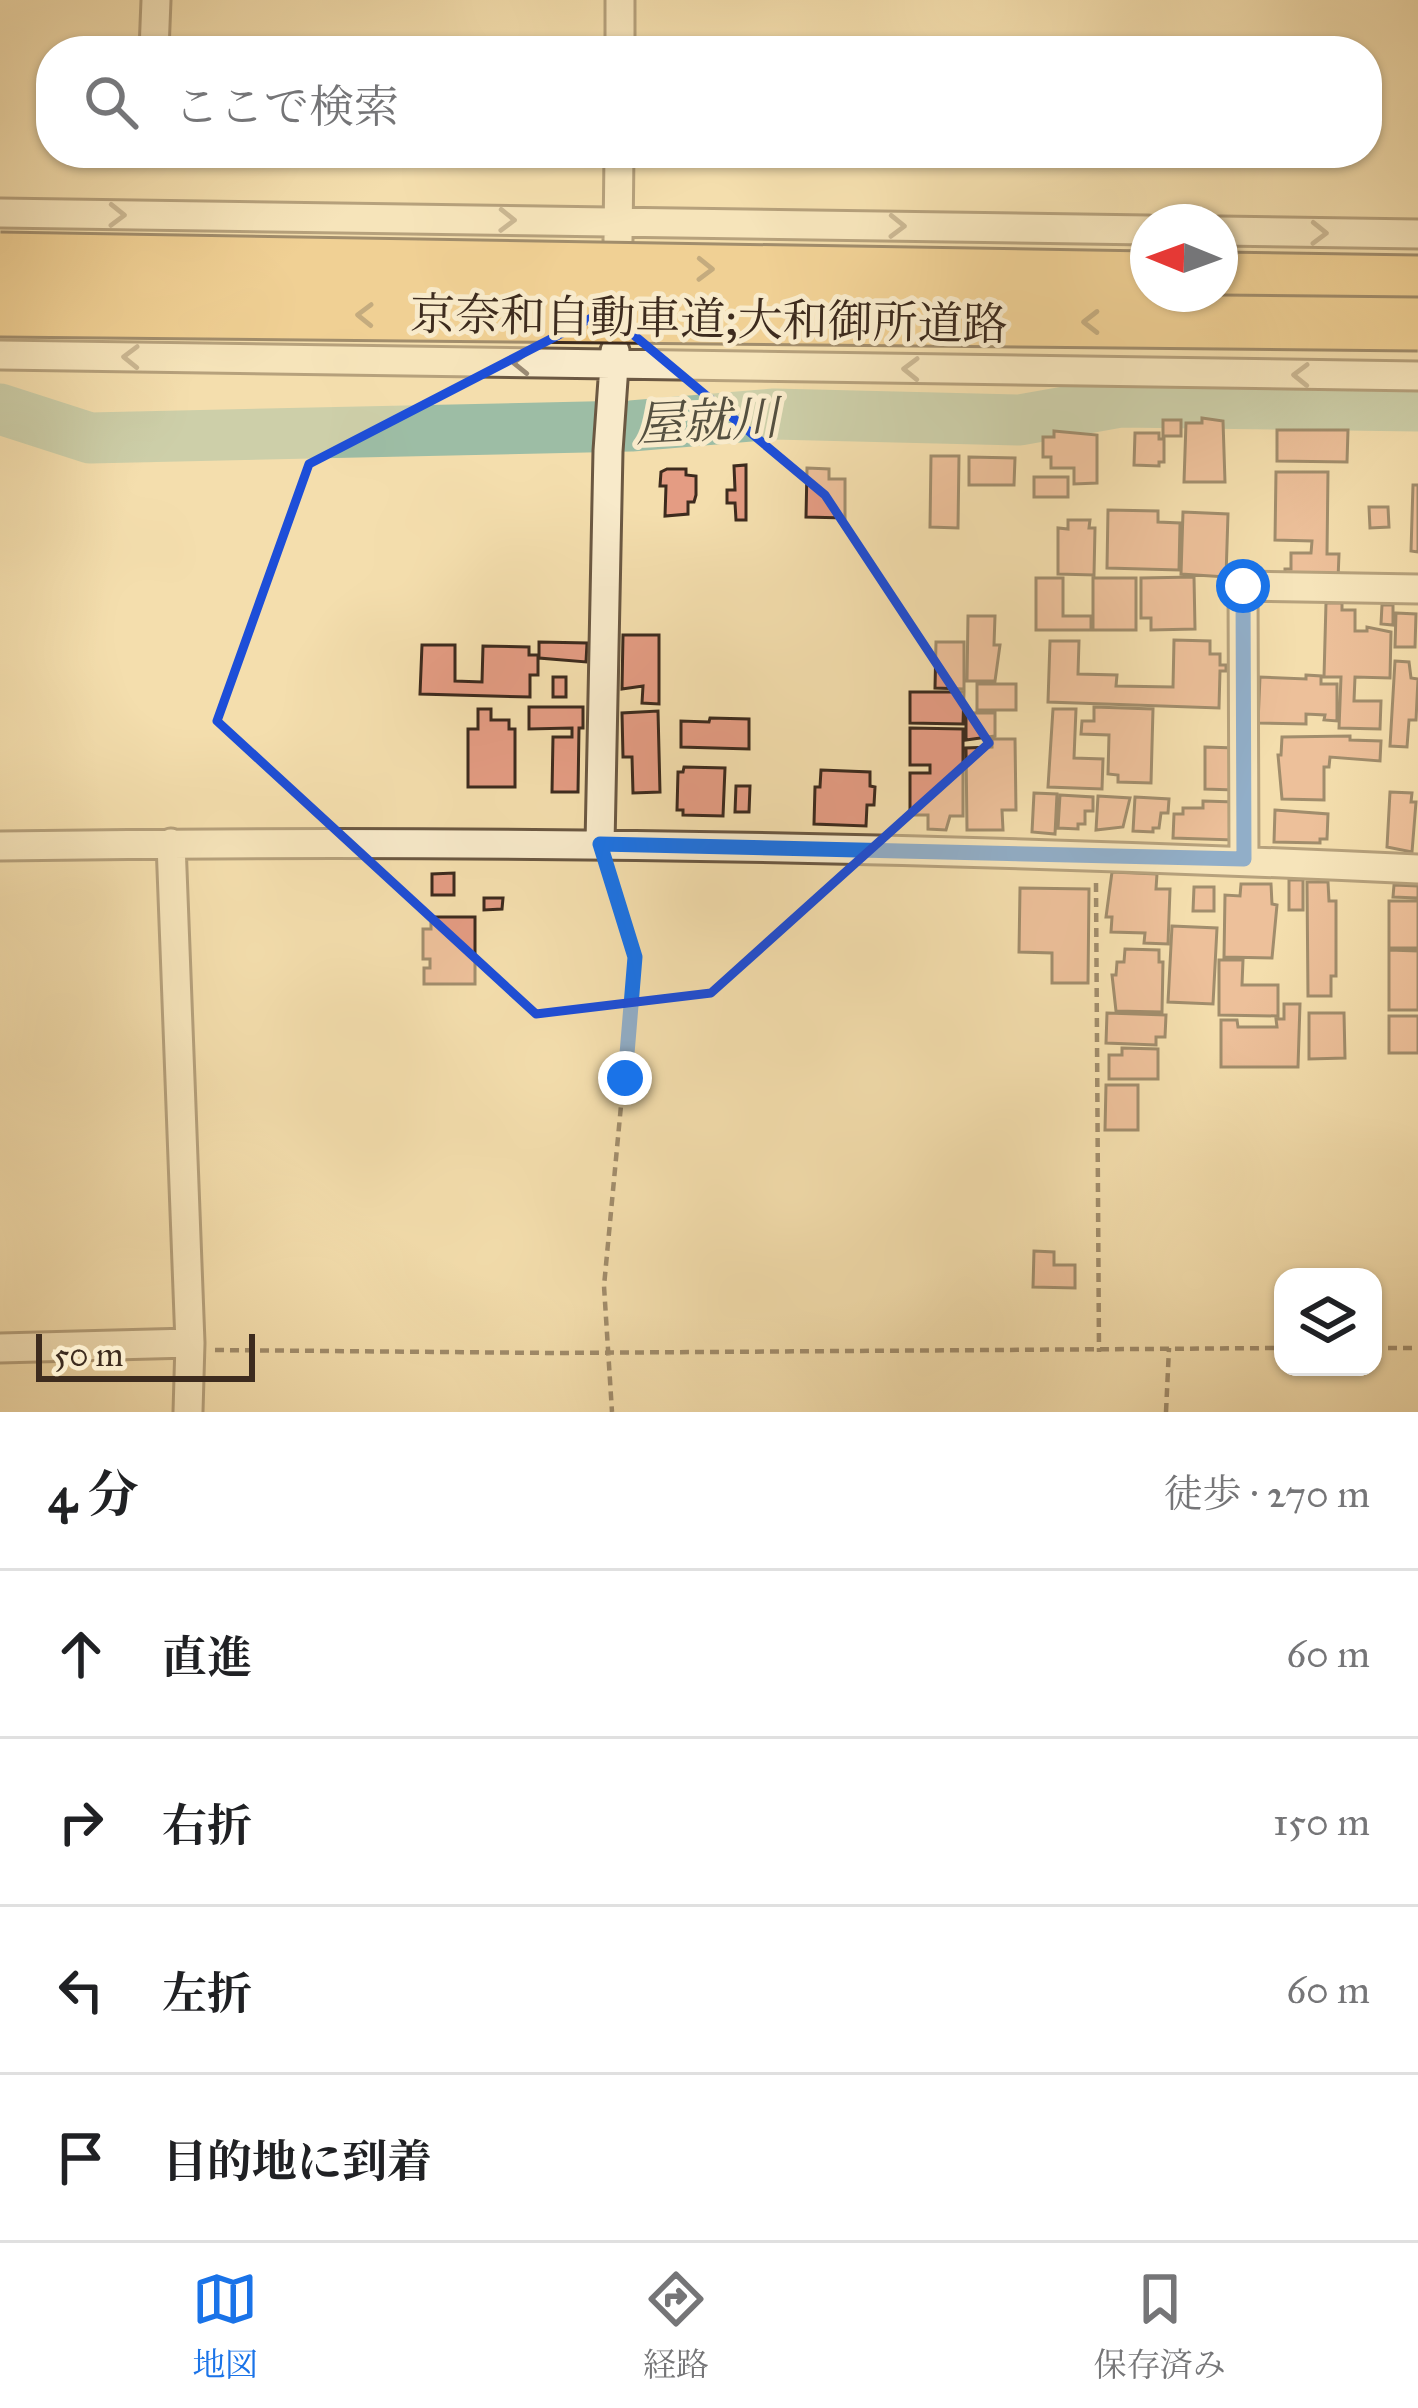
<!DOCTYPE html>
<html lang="ja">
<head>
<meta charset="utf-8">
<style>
	body { margin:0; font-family:"IM FELL Great Primer","Noto Serif JP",serif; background:#f6f6f6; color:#202124 }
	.controls { position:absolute; right:36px; bottom:36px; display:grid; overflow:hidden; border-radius:24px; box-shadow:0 3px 9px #0004 }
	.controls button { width:108px; height:108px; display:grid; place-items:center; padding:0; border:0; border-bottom:3px solid #e0e0e0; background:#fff; color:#202124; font:60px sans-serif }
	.compass { position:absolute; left:1130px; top:204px; width:108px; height:108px; border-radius:50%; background:#fff; box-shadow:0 3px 9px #0004; rotate:271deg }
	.scale { position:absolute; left:36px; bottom:30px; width:219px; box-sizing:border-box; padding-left:12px; border:6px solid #3d2b1e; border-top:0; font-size:33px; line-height:42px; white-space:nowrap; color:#3d2b1e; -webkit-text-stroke:9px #f8eaca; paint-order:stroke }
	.stop { position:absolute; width:36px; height:36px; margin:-27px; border:9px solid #1a73e8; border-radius:50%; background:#fff }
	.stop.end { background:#1a73e8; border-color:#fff; box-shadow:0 3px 12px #0008 }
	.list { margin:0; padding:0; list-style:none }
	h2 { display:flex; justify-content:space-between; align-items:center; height:156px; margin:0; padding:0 48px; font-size:51px }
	h2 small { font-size:39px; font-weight:400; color:#757577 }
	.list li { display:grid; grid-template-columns:78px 1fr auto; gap:36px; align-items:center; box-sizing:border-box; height:168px; padding:0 48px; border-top:3px solid #e0e0e0 }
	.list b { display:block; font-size:45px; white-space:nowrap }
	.list em { font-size:39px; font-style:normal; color:#757577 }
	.icon { flex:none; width:66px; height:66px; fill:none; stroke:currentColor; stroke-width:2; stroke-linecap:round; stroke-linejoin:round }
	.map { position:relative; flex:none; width:1418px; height:1412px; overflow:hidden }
	.search { position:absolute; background:#fff; box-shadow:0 3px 9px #0004; left:36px; right:36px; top:36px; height:132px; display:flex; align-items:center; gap:30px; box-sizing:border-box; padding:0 42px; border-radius:48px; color:#757577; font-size:45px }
	.sheet { height:828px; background:#fff }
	nav { display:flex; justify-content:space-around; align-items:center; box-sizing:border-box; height:168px; border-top:3px solid #e0e0e0; background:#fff; font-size:33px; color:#757577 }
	nav a { display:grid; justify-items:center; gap:6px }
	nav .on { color:#1a73e8 }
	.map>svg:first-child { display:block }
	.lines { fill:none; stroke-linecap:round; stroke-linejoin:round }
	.river { stroke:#9dbda5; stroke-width:51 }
	.building { fill:#e49c83; stroke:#3d2b1e; stroke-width:3 }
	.minor-casing { stroke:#6b5842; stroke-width:33 }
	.motorway-casing { stroke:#3d2b1e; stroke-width:57 }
	.path { stroke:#3d2b1e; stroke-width:4.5; stroke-dasharray:9 6; stroke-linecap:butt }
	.minor { stroke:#f8eaca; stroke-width:27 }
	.motorway { stroke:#eabf76; stroke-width:51 }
	.motorway-bridge-casing { stroke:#3d2b1e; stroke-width:57; stroke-linecap:butt }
	.motorway-bridge { stroke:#eabf76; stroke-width:51 }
	.oneway { stroke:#9a8a74 }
	.oneway2 { stroke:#8b6e46 }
	.route { stroke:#1a73e8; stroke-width:15 }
	.marked { fill:none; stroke:#1d4ed8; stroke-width:9; stroke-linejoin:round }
	.labels { text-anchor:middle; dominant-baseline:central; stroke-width:10; stroke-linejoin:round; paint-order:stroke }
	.street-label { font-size:45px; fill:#3d2b1e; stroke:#f8eaca }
	.water-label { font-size:48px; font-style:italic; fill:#555040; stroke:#f8eaca }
</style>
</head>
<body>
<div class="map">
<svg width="1418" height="1412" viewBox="0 0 1418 1412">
	<rect width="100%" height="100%" fill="#f4dead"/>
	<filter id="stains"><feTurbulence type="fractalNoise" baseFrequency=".00167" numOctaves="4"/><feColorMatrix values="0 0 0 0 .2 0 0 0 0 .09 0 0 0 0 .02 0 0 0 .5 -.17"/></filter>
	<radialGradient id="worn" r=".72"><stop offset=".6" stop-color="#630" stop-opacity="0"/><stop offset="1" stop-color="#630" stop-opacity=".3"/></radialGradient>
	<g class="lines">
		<!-- river -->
		<path class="river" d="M0,409L90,438L631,426L774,414L1020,420L1121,402L1418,406"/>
	</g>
	<!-- building -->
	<path class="building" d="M1202,418L1223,421L1225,482H1184L1186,423H1202Z
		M1163,420H1181V436H1163Z
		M1277,430H1348L1347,462L1277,461Z
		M1054,431L1097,435V483L1074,484V468H1051V457H1043V437H1054Z
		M1135,433H1159V439H1164V462H1159V466L1134,465Z
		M931,456H959L958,528L930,527Z
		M969,457L1015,458L1014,485H969Z
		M746,465V520H736L735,503H727V490H735L734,466Z
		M807,468L829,469V479H845V518L806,517Z
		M667,469H686V475L696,476V495L694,502H688V514L665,516L666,486H660L661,472Z
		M1276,472H1328L1327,554H1339L1338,579L1285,578V569H1291V553H1311L1312,541L1275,540Z
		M1034,477H1068V497H1034Z
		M1413,485H1418V552L1411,551Z
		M1369,507H1388L1389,527L1370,528Z
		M1108,510L1158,511V522L1180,523L1179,570L1107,568Z
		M1183,512L1228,514L1226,577L1181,574Z
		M1068,520H1090L1089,528H1095L1094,575L1058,574V528L1068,529Z
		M1194,577L1195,629L1151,630V618H1141V578Z
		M1036,578H1063V616H1091V630H1036Z
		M1093,578H1136V630H1093Z
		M1326,603H1342V610H1355V631H1367V627L1391,632L1390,678L1355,677L1354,701H1381L1380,729L1339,728L1341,677H1324Z
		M1382,605H1393V625L1381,624Z
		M1396,613L1416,614L1415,647H1395Z
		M968,616H995L994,645H1000L995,681H967Z
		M623,635H659V704L642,703L643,686L622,689Z
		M1174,640L1210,641V654H1220V665H1226V671H1220L1219,708L1048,702L1050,641H1079L1078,674L1117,675L1116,686L1173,687Z
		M539,642L587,643L586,662L538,658V675H530V697L420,694L422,645H455V681L482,682L483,646L529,647V655H539Z
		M936,642H964V689L935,688Z
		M1395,661L1409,662L1411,678L1418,679L1416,720H1409L1407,747L1390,746Z
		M1306,675L1321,676V684H1337V721L1324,720L1325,715L1306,714V724L1258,723L1260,677L1306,679Z
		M553,677H566V697H553Z
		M977,684H1016V710H977Z
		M910,692H964L963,724L910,723Z
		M529,707H583V728H579L578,792H552L553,737H572V728L529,729Z
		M1094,707L1153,709L1151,783L1118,782V775L1108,774L1109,735L1081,734L1082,721H1094Z
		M478,709H491V720H509V729H515V787H468V729H478Z
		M1053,709H1076L1074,758L1103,759L1102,789L1048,787Z
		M658,711L660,792L633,793L632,757H623L622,713Z
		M966,713H995V736L966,740Z
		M710,718L749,719V749L681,747V721L709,722Z
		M910,728L963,729V816H950L946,830L928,829V815H910V773H930V765H910Z
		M1350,736V740L1381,741L1380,761L1330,757L1329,767H1324V800L1282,799L1278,755H1281L1282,737Z
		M992,739H1015L1016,810H1002L1003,830H967L966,748L992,747Z
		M1205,747L1235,748L1234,790L1205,789Z
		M684,767L725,768L723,816L683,815V810H677L678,772H683Z
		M821,770L870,772V786L875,787L874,805H867L866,826L814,824L815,787H820Z
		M736,786H750L749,812H735Z
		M1390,792L1412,793L1411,802H1416L1412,852L1387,847Z
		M1034,793L1057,794L1055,834L1032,832Z
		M1060,795L1093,797V811H1085V824H1078V829L1058,828Z
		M1098,796L1130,798L1123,827L1096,830Z
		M1135,797L1169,799L1168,813H1161L1159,828H1153V832L1133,831Z
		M1203,801L1235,802L1234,840L1173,838L1174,814H1183V808H1203Z
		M1275,810L1328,814L1327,839H1320V843L1274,842Z
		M1112,872L1157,874L1156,889H1170L1168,944L1144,943L1145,933L1111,932L1112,917H1106Z
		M454,873V895H432V874Z
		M1289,880H1303V910H1289Z
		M1307,882H1328L1329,901H1336V976H1331V996H1308Z
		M1241,884H1271L1272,904L1277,905L1272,958L1224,957L1225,895L1240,896Z
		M1394,885L1418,886V898L1393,897Z
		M1194,887H1214V911H1193Z
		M1020,888L1089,889L1088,983H1052V953L1019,952Z
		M484,898H503L502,909L484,910Z
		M1389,901H1418V948H1389Z
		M431,917H475V984H424V968H430V959H423V929H431Z
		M1172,926L1217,928L1213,1004L1168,1002Z
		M1125,949L1159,950V962H1163L1162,1012L1116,1011L1112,975H1116L1117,962H1124Z
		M1389,950L1418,951V1010H1389Z
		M1219,960H1243L1242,985H1278V1016L1219,1015Z
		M1284,1004H1300L1298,1067H1221V1020H1237L1238,1027H1277L1276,1019H1284Z
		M1107,1013L1166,1015L1165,1037H1156V1045L1106,1043Z
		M1309,1013H1344L1345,1058L1309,1059Z
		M1389,1016H1418V1053H1389Z
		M1122,1048L1158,1049V1079H1109V1055H1122Z
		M1106,1085H1138V1130H1105Z
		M1034,1251L1054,1252V1265H1075V1288L1033,1287Z"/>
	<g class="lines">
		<!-- minor casing -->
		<g class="minor-casing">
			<path id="minor" d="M154,51L156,0
				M620,51V0
				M0,213L1148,230
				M1220,231L1418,234
				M618,240L619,153
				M0,355L1418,376
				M171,843L190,1343L188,1412
				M600,844L608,451L615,351
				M0,846C473,839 946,847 1418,869
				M1244,859L1243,586L1418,589
				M0,1348L190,1343"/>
		</g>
		<!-- motorway casing -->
		<g class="motorway-casing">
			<path id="motorway" d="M1220,279L1418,282"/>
		</g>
		<!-- path -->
		<path class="path" d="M609,872L635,957L604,1286L612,1412
			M1096,883L1099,1352
			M1373,1348H1418
			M215,1350L556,1353L1283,1348
			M1166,1412L1169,1348"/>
		<!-- minor -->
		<use href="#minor" class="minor"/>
		<!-- motorway -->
		<use href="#motorway" class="motorway"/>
		<!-- motorway-bridge casing -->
		<g class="motorway-bridge-casing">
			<path id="motorway-bridge" d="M0,259L1148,278
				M0,310L1418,324"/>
		</g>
		<!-- motorway-bridge -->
		<use href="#motorway-bridge" class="motorway-bridge"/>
	</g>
	<!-- one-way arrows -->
	<defs><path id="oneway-chevron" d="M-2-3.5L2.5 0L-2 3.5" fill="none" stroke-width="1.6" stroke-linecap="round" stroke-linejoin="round" transform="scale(3)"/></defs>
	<g class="oneway">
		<use href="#oneway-chevron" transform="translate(117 215) rotate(1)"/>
		<use href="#oneway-chevron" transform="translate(507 220) rotate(1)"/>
		<use href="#oneway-chevron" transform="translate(897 226) rotate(1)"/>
		<use href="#oneway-chevron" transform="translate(1319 233) rotate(1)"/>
		<use href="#oneway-chevron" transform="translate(131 357) rotate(-179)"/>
		<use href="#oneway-chevron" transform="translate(521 363) rotate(-179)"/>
		<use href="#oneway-chevron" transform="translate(911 369) rotate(-179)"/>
		<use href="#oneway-chevron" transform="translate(1301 375) rotate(-179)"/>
	</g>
	<g class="oneway2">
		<use href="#oneway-chevron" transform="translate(705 269) rotate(1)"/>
		<use href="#oneway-chevron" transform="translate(365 315) rotate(-179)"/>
		<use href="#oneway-chevron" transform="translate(1091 322) rotate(-180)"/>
	</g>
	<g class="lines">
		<!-- route -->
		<path class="route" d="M625,1078L635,957L600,844L1244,859L1243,586"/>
	</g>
	<!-- marked area -->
	<path d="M0 0H1418V1412H0ZM605,311L825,495L989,743L711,993L536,1014L217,721L309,464Z" fill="#f4dead" fill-opacity=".55" fill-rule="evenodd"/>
	<path class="marked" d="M605,311L825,495L989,743L711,993L536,1014L217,721L309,464Z"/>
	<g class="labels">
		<!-- street labels -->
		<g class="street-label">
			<text transform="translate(709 319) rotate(1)">京奈和自動車道;大和御所道路</text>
		</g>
		<!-- water labels -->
		<g class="water-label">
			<text transform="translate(707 421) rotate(-3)">屋就川</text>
		</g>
	</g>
	<rect width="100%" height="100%" filter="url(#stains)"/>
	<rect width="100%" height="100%" fill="url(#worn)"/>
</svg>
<div class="controls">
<button><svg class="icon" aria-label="layers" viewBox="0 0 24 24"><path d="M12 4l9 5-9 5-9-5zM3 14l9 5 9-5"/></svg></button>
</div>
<svg class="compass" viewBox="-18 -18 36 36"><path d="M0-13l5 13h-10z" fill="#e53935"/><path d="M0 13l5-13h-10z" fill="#757577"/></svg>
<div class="scale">50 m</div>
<div class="stop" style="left:1243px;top:586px"></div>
<div class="stop end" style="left:625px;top:1078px"></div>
<div class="search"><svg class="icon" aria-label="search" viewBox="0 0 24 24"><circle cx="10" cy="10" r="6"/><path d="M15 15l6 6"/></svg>ここで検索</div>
</div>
<section class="sheet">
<h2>4 分<small>徒歩 · 270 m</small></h2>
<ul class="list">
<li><svg class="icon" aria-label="ahead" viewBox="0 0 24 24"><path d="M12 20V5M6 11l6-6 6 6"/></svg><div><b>直進</b></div><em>60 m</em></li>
<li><svg class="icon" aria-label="right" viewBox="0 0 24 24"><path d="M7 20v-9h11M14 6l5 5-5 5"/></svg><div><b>右折</b></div><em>150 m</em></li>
<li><svg class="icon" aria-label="left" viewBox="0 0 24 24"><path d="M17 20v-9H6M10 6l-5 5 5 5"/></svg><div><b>左折</b></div><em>60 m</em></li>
<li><svg class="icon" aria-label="arrive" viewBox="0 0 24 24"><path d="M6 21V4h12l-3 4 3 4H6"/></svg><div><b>目的地に到着</b></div></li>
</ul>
</section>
<nav>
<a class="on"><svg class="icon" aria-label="map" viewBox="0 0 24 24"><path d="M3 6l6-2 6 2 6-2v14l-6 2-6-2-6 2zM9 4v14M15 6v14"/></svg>地図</a>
<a><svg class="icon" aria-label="directions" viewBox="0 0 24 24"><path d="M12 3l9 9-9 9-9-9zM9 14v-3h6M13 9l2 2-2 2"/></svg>経路</a>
<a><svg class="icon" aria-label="saved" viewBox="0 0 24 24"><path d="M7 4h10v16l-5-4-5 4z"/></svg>保存済み</a>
</nav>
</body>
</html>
